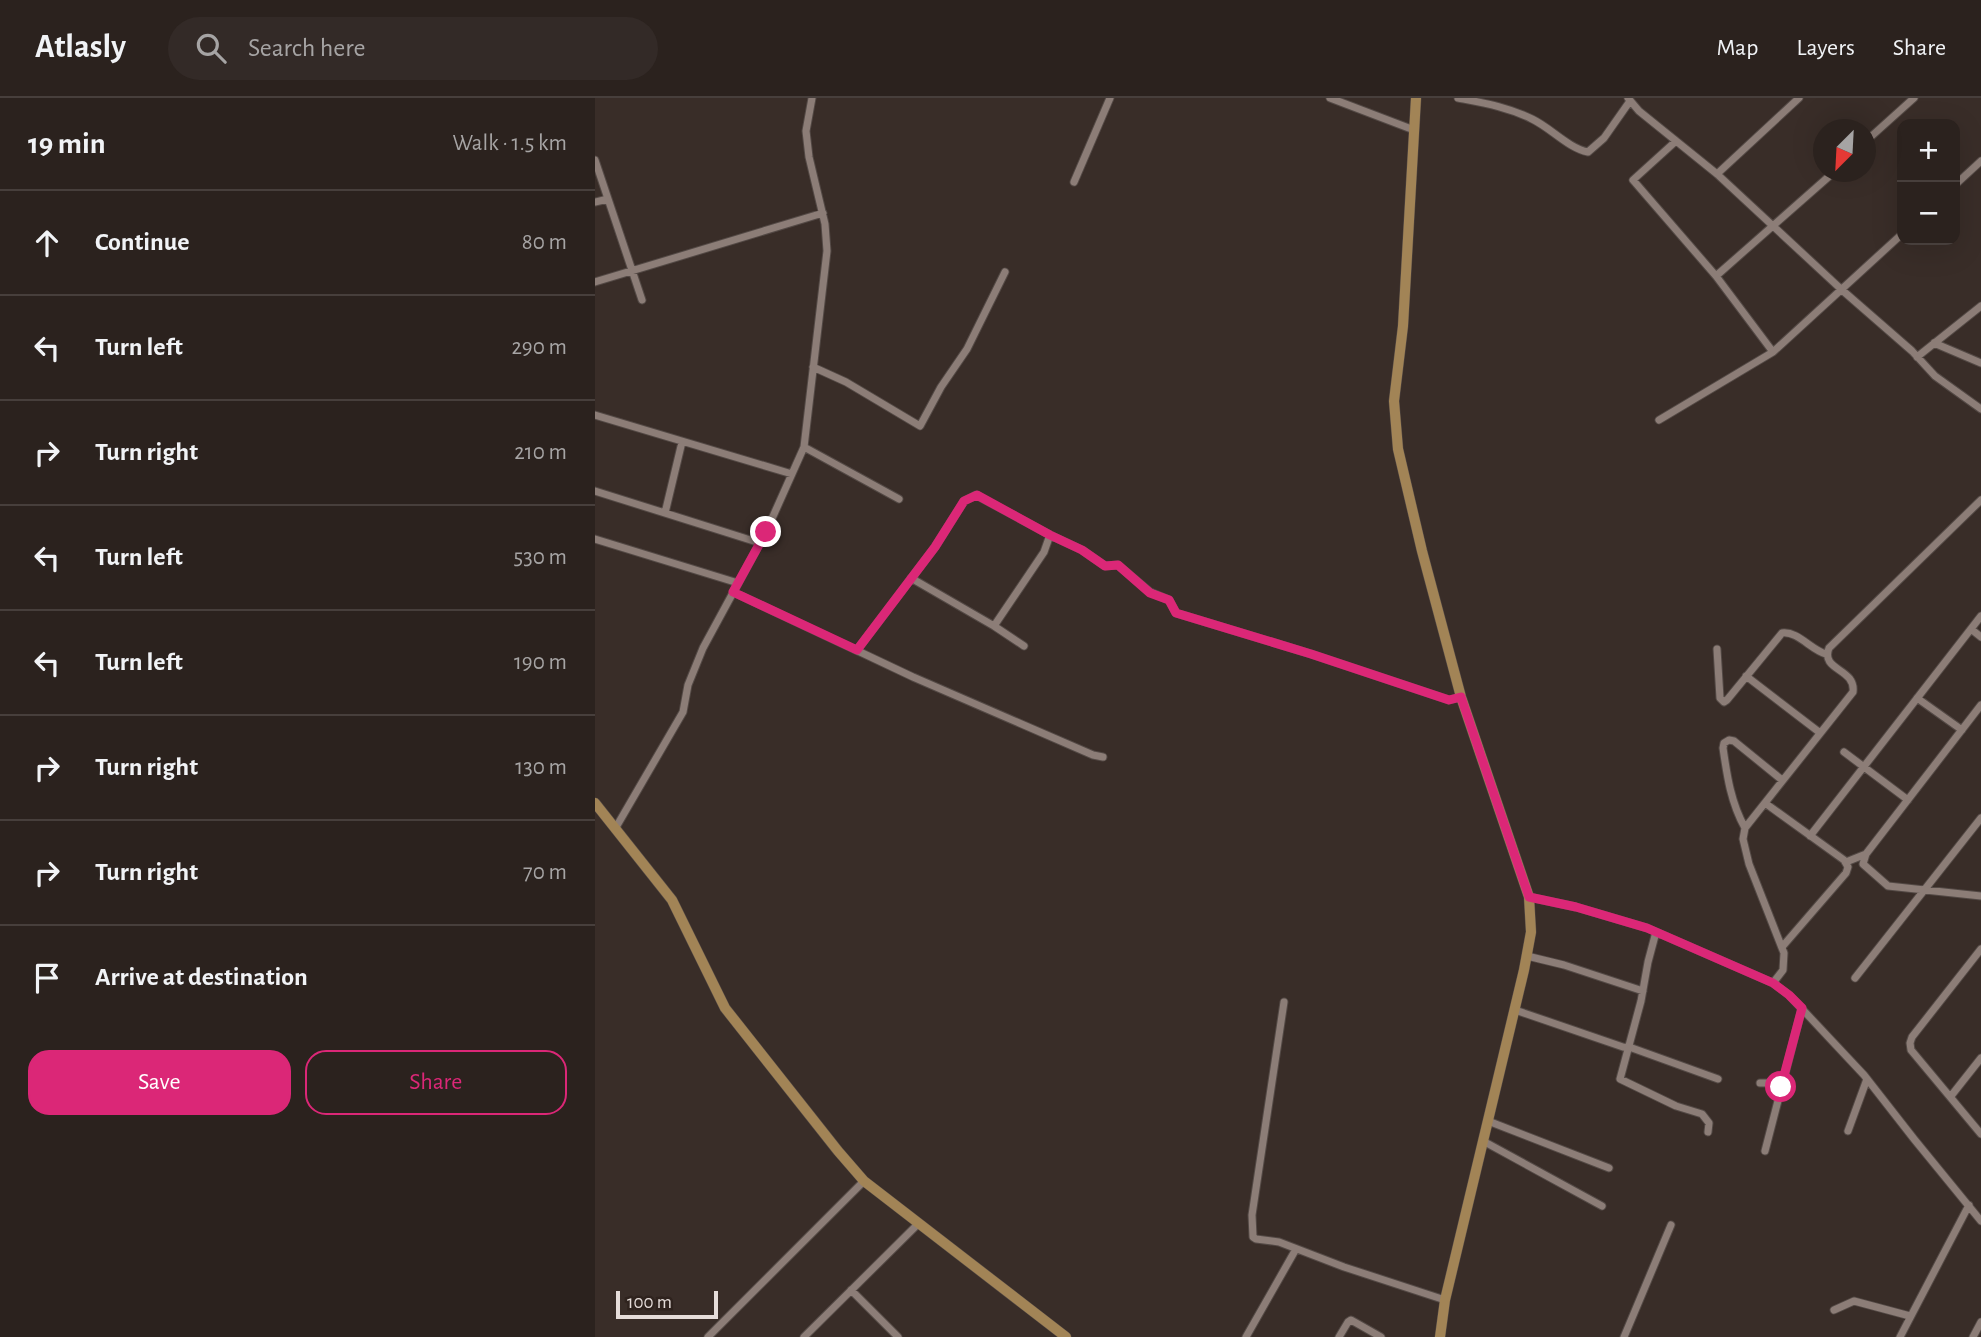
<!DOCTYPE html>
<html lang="en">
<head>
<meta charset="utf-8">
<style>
	body { margin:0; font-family:"Alegreya Sans",sans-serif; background:#332a27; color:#f1f3f6 }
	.controls { position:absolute; right:21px; top:21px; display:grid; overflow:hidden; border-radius:14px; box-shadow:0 7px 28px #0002 }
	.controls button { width:63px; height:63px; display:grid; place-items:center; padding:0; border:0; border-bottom:2px solid #473f3c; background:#2b221e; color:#f1f3f6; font:35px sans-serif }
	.compass { position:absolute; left:1218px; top:21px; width:63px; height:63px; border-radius:50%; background:#2b221e; box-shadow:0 7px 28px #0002; rotate:204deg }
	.scale { position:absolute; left:21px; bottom:18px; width:102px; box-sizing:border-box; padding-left:7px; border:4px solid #e6ddda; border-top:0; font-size:19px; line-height:24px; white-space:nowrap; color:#e6ddda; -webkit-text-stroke:5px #2f231e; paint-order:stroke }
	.stop { position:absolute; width:21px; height:21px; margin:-16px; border:5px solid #db2777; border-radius:50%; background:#fff }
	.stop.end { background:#db2777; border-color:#fff; box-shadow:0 2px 7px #0008 }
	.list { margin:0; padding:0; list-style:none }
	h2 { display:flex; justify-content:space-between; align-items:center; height:91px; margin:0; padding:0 28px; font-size:30px }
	h2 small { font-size:23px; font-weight:400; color:#a6a4a4 }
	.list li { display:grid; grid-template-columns:46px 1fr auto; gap:21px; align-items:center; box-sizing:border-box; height:105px; padding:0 28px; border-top:2px solid #473f3c }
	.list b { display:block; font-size:26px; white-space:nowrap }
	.list em { font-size:23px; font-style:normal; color:#a6a4a4 }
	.actions { display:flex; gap:14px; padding:21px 28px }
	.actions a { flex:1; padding:16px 0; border:2px solid #db2777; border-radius:21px; text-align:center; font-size:24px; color:#db2777 }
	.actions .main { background:#db2777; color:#fff }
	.icon { flex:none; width:38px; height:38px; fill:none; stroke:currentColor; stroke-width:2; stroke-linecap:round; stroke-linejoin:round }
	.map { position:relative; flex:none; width:1386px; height:1239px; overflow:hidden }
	header { display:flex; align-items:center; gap:42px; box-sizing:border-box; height:98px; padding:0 35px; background:#2b221e; border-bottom:2px solid #473f3c }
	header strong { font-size:33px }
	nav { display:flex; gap:38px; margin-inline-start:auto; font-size:24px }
	.search { width:490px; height:63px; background:#332a27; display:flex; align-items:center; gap:18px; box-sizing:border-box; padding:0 24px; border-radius:38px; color:#a6a4a4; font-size:26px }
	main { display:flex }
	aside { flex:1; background:#2b221e }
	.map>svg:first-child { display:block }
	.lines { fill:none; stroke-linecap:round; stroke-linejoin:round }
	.street-casing { stroke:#534945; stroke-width:9 }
	.secondary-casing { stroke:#534945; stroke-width:11 }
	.street { stroke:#8c7d77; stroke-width:7 }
	.secondary { stroke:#a28456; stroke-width:10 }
	.route { stroke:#db2777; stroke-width:9 }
</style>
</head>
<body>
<header>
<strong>Atlasly</strong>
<div class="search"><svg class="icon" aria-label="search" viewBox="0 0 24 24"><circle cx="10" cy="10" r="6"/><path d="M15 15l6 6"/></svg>Search here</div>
<nav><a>Map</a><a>Layers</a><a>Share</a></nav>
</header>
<main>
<aside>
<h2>19 min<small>Walk · 1.5 km</small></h2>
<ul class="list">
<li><svg class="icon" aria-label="ahead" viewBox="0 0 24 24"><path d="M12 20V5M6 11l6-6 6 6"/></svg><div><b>Continue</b></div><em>80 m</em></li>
<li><svg class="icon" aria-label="left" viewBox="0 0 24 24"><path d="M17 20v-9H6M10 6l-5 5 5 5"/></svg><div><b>Turn left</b></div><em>290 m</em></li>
<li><svg class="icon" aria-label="right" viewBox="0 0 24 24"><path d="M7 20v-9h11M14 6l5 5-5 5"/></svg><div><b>Turn right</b></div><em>210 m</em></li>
<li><svg class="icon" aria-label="left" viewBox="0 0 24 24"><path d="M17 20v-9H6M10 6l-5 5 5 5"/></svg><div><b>Turn left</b></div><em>530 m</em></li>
<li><svg class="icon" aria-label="left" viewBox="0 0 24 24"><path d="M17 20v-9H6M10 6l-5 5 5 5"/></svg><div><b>Turn left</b></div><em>190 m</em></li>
<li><svg class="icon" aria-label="right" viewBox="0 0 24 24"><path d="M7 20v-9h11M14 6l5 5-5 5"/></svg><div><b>Turn right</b></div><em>130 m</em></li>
<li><svg class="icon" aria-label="right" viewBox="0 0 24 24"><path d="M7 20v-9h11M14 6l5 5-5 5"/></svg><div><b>Turn right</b></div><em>70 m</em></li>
<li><svg class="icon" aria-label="arrive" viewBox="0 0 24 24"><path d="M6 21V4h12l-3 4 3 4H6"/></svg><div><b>Arrive at destination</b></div></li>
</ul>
<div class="actions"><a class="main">Save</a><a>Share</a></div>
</aside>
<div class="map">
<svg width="1386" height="1239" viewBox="0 0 1386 1239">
	<rect width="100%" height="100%" fill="#392d28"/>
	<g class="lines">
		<!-- street casing -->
		<g class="street-casing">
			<path id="street" d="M735,0L819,32
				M863,0C889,5 913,9 937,21C956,30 973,50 993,54L1009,40L1035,3
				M1033,0L1044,13L1122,76L1247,192L1317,253L1340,278L1386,311
				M1081,43L1038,82L1121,178L1178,254
				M1270,44L1319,0
				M0,62L47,202
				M1122,76L1204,0
				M479,84L515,0
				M1360,87L1386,63
				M0,104L13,101
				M1121,178L1239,74
				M0,184L228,115
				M1339,245L1386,265
				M1322,259L1386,208
				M218,269L251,284L325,328L346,289L372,251L410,174
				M0,317L197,376
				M1064,322L1178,254L1307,136
				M209,349L304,401
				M0,393L165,445
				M70,415L87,344
				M0,441L143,485
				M316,480L399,528L429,548
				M138,494L318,579L498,657L508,659
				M399,528L449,454L455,437
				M1376,531L1386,539
				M1122,551L1125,600L1129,604L1132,602L1187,535C1203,533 1216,552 1231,556
				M262,552L340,449L369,403L381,397L455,437L487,452L510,468L523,467L555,494L574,502L581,515L716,556L854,602L866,599
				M1151,578L1224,634
				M1322,600L1367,632
				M1249,654L1313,702
				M1170,705L1249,762L1253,769L1251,775L1187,849
				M1150,730C1136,705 1132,678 1128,650L1129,645L1134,642L1139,643L1187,682
				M20,731L88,614L93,587L108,550L171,434L209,349L232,153L230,126L214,59L211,33L217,0
				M1215,738L1386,518
				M1271,756L1386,607
				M1251,764L1271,756L1268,766L1293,788L1386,798
				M934,799L981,809L1052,830L1178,885L1194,897L1269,977L1319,1041L1386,1123
				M1061,834L1053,864L1046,903L1025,981L1081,1008L1107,1016L1114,1025L1113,1034
				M1386,851L1317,939L1315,945L1316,952L1386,1036
				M932,858L969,867L1048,893
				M1260,880L1386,720
				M1178,885L1188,872L1189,855L1154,766L1148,741L1150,730L1258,594C1261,570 1225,573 1234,550L1386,402
				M689,904L657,1117L658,1139L661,1141L684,1144L749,1169L850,1202
				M920,912L1028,949L1037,950L1123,981
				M1165,985H1187
				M1356,998L1386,960
				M893,1023L1014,1070
				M1253,1033L1272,981
				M888,1043L1007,1108
				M1170,1053L1207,910
				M256,1192L303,1239
				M1239,1212L1259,1203L1315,1218
				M113,1239L269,1083
				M209,1239L324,1125
				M651,1239L701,1151
				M744,1239L753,1224L756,1222L786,1239
				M1029,1239L1076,1127
				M1305,1239L1374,1107
				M1378,1239L1386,1224"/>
		</g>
		<!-- secondary casing -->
		<g class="secondary-casing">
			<path id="secondary" d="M821,0L808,228L799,303L803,351L827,453L866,599L934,799L936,834L929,872L850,1202L845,1239
				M0,705L77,802L130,910L243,1053L269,1083L471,1239"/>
		</g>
		<!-- street -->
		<use href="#street" class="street"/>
		<!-- secondary -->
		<use href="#secondary" class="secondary"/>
	</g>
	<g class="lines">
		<!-- route -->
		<path class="route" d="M171,434L138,494L262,552L340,449L369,403L382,397L455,437L487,452L510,468L523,467L555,495L574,502L581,515L716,556L854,602L866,599L934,799L981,809L1052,830L1178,885L1194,897L1207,910L1186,989"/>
	</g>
</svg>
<div class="controls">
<button>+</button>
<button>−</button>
</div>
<svg class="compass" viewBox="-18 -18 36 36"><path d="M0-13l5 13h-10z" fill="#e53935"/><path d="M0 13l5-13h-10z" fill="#a6a4a4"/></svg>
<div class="scale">100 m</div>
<div class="stop" style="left:1186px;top:989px"></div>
<div class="stop end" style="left:171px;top:434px"></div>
</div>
</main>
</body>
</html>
